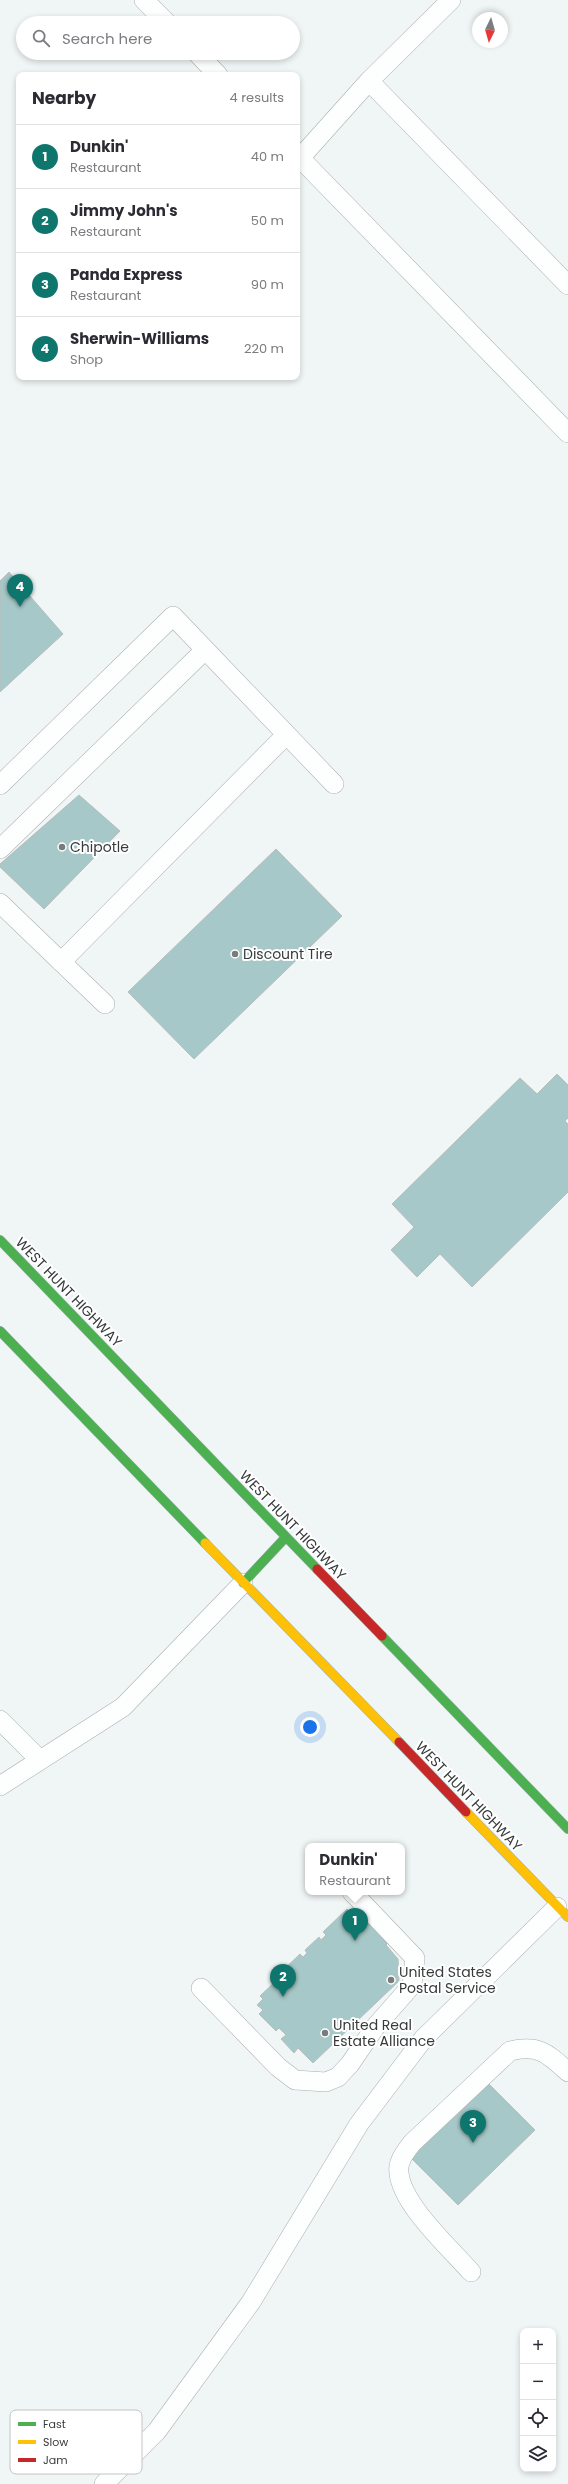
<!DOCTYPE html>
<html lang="en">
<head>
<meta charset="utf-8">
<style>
	body { margin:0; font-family:Poppins,sans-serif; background:#f2f2f3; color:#2b2b33 }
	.controls { position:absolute; right:12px; bottom:12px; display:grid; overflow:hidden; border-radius:8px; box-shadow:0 2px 6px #0003 }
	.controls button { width:36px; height:36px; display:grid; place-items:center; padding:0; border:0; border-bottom:1px solid #e1e1e2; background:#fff; color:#2b2b33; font:20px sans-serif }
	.compass { position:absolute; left:472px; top:12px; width:36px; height:36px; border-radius:50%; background:#fff; box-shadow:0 2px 6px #0003; rotate:185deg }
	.you { position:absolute; left:310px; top:1727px; width:14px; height:14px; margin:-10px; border:3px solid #fff; border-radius:50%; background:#1a73e8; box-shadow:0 0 0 6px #1a73e833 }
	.badge { display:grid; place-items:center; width:26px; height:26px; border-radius:50%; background:#0f766e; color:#fff; font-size:13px; font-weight:700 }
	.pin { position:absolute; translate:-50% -33px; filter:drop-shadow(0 1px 2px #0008) }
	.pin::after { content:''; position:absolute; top:21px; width:14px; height:12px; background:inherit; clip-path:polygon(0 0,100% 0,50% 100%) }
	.popup { position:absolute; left:305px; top:1843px; width:100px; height:52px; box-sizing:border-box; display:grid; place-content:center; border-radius:8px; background:#fff; filter:drop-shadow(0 1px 3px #0005); font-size:13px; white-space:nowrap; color:#7c7c81 }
	.popup b { font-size:15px; color:#2b2b33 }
	.popup::after { content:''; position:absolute; left:50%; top:100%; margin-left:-8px; border:8px solid transparent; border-top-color:#fff }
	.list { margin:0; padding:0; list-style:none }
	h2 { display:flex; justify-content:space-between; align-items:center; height:52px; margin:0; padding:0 16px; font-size:17px }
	h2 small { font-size:13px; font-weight:400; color:#7c7c81 }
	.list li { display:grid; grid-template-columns:26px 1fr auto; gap:12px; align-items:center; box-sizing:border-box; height:64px; padding:0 16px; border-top:1px solid #e1e1e2 }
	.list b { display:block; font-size:15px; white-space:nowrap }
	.list p { margin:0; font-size:13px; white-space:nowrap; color:#7c7c81 }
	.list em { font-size:13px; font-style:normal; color:#7c7c81 }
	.icon { flex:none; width:22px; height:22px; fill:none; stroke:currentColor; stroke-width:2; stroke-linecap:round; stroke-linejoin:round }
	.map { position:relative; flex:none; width:568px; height:2484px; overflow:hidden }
	.search { position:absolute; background:#fff; box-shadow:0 2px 6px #0003; left:16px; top:16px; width:284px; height:44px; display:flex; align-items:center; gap:10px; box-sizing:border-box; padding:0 14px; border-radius:22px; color:#7c7c81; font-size:15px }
	.panel { position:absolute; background:#fff; box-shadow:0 2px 6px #0003; left:16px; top:72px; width:284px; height:308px; border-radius:8px }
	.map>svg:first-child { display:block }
	.building { fill:#a7c8c8; stroke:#b8bdbd }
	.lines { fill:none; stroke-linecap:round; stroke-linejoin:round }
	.lane-casing { stroke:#abafaf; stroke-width:20 }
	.fast-casing { stroke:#99afaf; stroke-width:10 }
	.slow-casing { stroke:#99afaf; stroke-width:10 }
	.jam-casing { stroke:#99afaf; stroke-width:10 }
	.lane { stroke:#fdfefe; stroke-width:19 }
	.fast { stroke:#4caf50; stroke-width:9 }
	.slow { stroke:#ffc107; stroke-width:9 }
	.jam { stroke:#c62828; stroke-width:9 }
	.poi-dot { fill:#787c7c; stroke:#fff; stroke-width:1.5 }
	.labels { text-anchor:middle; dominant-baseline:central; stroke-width:4; stroke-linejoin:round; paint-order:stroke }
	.poi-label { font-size:14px; fill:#373b3b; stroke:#fff; text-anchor:start }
	.street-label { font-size:14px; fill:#373b3b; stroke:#fff }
	.key { fill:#fff; stroke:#c3c4c4; stroke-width:1 }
	.key-label { font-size:11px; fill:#373b3b }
</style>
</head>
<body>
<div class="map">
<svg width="568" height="2484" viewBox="0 0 568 2484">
	<rect width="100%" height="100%" fill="#f0f5f5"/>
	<!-- building -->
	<path class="building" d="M9,572L63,634L0,692V581Z
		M79,795L120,831L44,909L0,867V864Z
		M276,849L342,916L194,1059L128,992Z
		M557,1074L568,1085V1118L565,1121L568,1124V1192L472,1287L440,1254L417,1277L391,1250L414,1227L392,1204L520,1078L537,1094Z
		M357,1905L390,1941L386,1945L398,1959L399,1981L313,2063L298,2048L294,2053L281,2039L286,2035L279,2028L276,2031L259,2014L263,2010L257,2005L263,1999L260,1996L279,1978L281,1980L284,1976L280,1973L300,1954L303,1957L307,1953L305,1950L319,1937L321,1940L326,1935L323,1932L347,1909L350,1913Z
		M487,2082L535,2130L458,2205L410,2157Z"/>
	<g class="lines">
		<!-- lane casing -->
		<g class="lane-casing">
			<path id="lane" d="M144,0L167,23
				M197,53L218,75
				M369,81L451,0
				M297,155L568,433
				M300,158L369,81L568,285
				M0,785L173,616L334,784
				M0,849L205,650
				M0,903L105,1004
				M61,962L286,735
				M0,1720L40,1760
				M0,1786L123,1707L243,1583
				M201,1988L278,2067L295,2080L326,2082L338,2077L350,2064L376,2026L412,1985L415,1958L352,1892
				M471,2272C450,2248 402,2205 399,2173C397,2162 405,2152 412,2143L510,2051C539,2044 548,2054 568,2072
				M104,2484L157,2431L251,2302L359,2124L424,2038L557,1907"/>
		</g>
		<!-- fast casing -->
		<g class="fast-casing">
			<path id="fast" d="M0,1240L317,1569
				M0,1331L205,1543
				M243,1583L285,1538
				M382,1636L568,1829"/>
		</g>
		<!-- slow casing -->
		<g class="slow-casing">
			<path id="slow" d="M205,1543L399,1742
				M466,1812L568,1917"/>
		</g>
		<!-- jam casing -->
		<g class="jam-casing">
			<path id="jam" d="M317,1569L382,1636
				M399,1742L466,1812"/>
		</g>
		<!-- lane -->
		<use href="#lane" class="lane"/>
		<!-- fast -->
		<use href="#fast" class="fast"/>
		<!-- slow -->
		<use href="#slow" class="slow"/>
		<!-- jam -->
		<use href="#jam" class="jam"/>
	</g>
	<!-- markers -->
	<g class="poi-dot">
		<circle cx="62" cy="847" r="4"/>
		<circle cx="235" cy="954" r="4"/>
		<circle cx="391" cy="1980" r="4"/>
		<circle cx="325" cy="2033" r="4"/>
	</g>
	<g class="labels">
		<!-- poi labels -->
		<g class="poi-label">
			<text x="70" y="847">Chipotle</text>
			<text x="243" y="954">Discount Tire</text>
			<text x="399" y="1972">United States<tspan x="399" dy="16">Postal Service</tspan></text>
			<text x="333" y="2025">United Real<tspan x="333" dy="16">Estate Alliance</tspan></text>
		</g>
		<!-- street labels -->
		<g class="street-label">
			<text transform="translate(69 1292) rotate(46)">WEST HUNT HIGHWAY</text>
			<text transform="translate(293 1525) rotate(46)">WEST HUNT HIGHWAY</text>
			<text transform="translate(469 1796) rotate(46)">WEST HUNT HIGHWAY</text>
		</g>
	</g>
	<!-- legend -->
	<rect x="10" y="2410" width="132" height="64" rx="6" class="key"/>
	<rect x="18" y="2422" width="18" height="4" fill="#4caf50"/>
	<rect x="18" y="2440" width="18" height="4" fill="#ffc107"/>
	<rect x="18" y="2458" width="18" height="4" fill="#c62828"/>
	<g class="key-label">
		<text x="43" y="2428">Fast</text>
		<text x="43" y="2446">Slow</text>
		<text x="43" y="2464">Jam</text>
	</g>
</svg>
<div class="controls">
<button>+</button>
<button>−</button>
<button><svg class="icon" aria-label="locate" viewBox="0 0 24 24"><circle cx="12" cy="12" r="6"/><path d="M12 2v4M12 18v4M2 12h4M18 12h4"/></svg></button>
<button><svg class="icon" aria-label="layers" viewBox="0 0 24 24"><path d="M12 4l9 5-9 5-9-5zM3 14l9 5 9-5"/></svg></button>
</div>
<svg class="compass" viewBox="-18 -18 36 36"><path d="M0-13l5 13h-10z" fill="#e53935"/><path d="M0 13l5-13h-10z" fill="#7c7c81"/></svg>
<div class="you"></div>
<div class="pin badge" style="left:355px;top:1941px">1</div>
<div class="popup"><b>Dunkin'</b>Restaurant</div>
<div class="pin badge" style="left:283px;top:1997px">2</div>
<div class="pin badge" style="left:473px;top:2143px">3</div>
<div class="pin badge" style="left:20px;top:607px">4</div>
<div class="search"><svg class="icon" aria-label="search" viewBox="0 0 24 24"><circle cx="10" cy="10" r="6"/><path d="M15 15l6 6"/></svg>Search here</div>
<section class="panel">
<h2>Nearby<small>4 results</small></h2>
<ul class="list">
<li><span class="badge">1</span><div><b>Dunkin'</b><p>Restaurant</p></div><em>40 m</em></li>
<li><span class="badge">2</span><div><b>Jimmy John's</b><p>Restaurant</p></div><em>50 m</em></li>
<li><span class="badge">3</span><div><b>Panda Express</b><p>Restaurant</p></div><em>90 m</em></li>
<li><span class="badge">4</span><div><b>Sherwin-Williams</b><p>Shop</p></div><em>220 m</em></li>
</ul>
</section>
</div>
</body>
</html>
